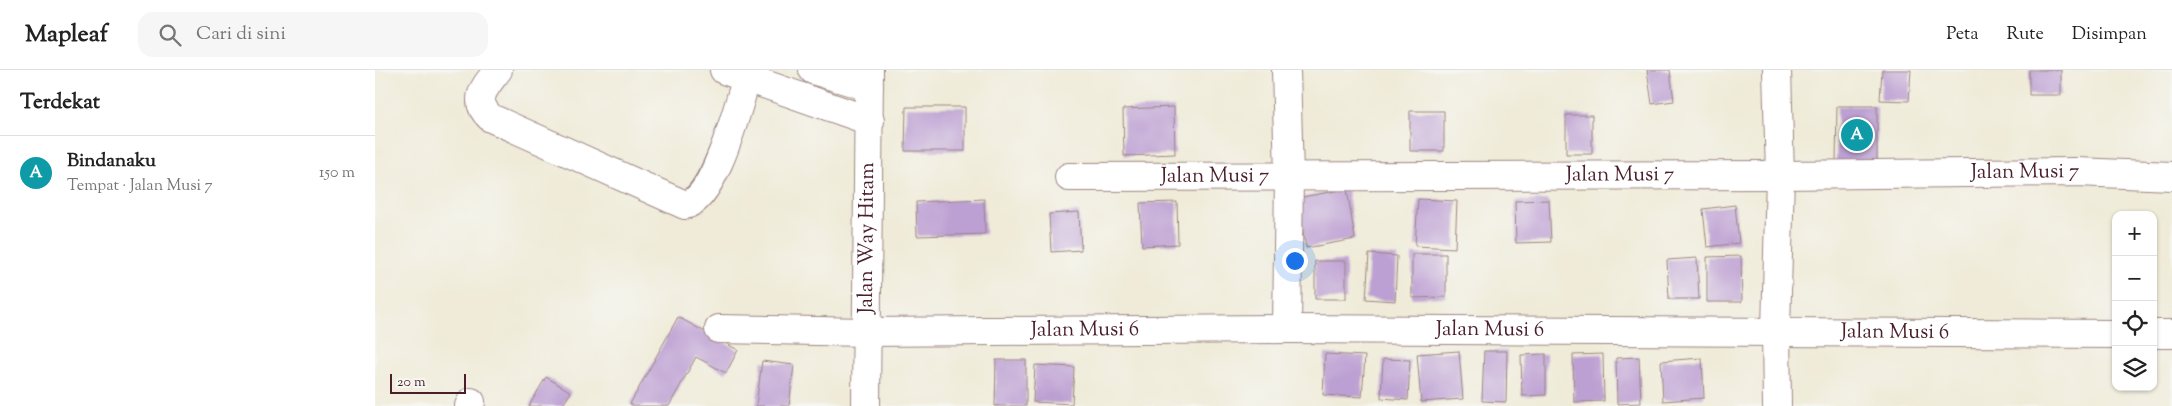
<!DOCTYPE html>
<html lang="id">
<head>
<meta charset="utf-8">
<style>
	body { margin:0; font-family:"Sorts Mill Goudy",serif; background:#f6f6f6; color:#222 }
	.controls { position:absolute; right:15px; bottom:15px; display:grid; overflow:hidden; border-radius:10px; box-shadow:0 1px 4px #0004 }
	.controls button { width:45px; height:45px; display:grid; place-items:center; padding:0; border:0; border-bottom:1px solid #e0e0e0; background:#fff; color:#222; font:25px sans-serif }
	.scale { position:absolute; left:15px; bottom:12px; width:76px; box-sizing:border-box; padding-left:5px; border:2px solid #4a1f2b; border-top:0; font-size:14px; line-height:18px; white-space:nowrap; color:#4a1f2b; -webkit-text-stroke:4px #f6f6f2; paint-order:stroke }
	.you { position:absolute; left:919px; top:190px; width:18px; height:18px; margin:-12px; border:4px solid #fff; border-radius:50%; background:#1a73e8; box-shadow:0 0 0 8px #1a73e833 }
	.badge { display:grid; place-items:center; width:32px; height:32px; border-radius:50%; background:#b5179e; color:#fff; font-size:16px; font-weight:700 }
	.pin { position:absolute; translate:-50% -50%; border:2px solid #fff; box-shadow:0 1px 5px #0006 }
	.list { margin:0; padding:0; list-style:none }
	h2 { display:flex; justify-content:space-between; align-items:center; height:65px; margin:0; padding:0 20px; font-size:21px }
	h2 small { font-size:16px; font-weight:400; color:#767676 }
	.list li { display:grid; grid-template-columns:32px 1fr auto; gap:15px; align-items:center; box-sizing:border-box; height:75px; padding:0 20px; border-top:1px solid #e0e0e0 }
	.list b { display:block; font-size:19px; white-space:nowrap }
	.list p { margin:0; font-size:16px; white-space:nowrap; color:#767676 }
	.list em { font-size:16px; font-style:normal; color:#767676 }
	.icon { flex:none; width:28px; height:28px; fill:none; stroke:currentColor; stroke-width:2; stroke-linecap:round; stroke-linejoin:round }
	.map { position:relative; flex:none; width:1797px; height:336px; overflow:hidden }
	header { display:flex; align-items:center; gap:30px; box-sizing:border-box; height:70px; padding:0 25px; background:#fff; border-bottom:1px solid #e0e0e0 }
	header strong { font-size:24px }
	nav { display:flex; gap:28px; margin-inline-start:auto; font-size:18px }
	.search { width:350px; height:45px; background:#f6f6f6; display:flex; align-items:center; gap:12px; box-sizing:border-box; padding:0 18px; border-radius:15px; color:#767676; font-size:19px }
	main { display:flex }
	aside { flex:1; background:#fff }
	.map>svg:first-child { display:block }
	.building { fill:#bda0d3 }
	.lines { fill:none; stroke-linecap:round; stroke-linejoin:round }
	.minor-casing { stroke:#9c8582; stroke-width:30 }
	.minor { stroke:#fff; stroke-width:28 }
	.labels { text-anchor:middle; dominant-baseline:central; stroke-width:4.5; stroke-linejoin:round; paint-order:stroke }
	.street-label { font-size:21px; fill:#4a1f2b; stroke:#f6f6f2 }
</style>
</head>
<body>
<header>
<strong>Mapleaf</strong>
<div class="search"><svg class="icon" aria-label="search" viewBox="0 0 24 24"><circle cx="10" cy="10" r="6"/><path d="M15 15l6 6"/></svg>Cari di sini</div>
<nav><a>Peta</a><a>Rute</a><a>Disimpan</a></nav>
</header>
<main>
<aside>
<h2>Terdekat<small></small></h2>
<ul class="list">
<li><span class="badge" style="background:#0f9aa8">A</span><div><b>Bindanaku</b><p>Tempat · Jalan Musi 7</p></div><em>150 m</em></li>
</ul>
</aside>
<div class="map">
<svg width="1797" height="336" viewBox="0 0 1797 336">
	<rect width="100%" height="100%" fill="#f6f6f2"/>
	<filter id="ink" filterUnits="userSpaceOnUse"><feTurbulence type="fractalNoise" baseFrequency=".02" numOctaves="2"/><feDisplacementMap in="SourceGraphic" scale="10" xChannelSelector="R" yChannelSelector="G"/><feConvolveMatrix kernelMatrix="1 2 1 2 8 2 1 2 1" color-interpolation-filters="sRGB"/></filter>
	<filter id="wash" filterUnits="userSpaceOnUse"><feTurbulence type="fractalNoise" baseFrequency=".0096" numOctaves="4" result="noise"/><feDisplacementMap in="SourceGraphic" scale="20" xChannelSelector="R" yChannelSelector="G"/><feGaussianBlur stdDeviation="1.12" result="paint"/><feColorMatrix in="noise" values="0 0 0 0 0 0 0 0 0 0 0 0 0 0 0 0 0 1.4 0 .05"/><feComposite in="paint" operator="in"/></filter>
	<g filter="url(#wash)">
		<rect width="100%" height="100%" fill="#efebd8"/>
		<g id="blocks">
			<!-- building -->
			<path class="building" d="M1272,0H1295L1299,31L1277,34Z
				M1507,0H1536L1534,31L1505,30Z
				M1654,0H1686V25H1654Z
				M1462,36H1502V95L1461,94Z
				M531,37H590V81H530Z
				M799,37L800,84L749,86L748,39Z
				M1035,41H1069V81H1035Z
				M1191,45H1217V84H1191Z
				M972,119L980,169L931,178L922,128Z
				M609,129L610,164L542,166L541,132Z
				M1043,129L1082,131L1080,178L1040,176Z
				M1174,130L1176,172L1141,173L1140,131Z
				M802,132L803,174L767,176L765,133Z
				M1360,135L1364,173L1332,177L1328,139Z
				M704,142L706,180L676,182L674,144Z
				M994,184L1022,186L1020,231L991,229Z
				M1037,184H1071V227L1037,228Z
				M1366,186L1367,232H1332V187Z
				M1322,188L1324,229H1294L1292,190Z
				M940,191H971V229H940Z
				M303,247L363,280L351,303L321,287L294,336H259L255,334Z
				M1084,281L1088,329L1046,332L1042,284Z
				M1109,281H1132L1131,332L1107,331Z
				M950,284L990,286L987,327L948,325Z
				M1171,284V325L1147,326L1146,285Z
				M1228,284L1229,331L1199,332L1198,285Z
				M1264,287L1266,333L1242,334L1241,288Z
				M1327,288L1329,328L1288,331L1286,291Z
				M1008,289L1035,290L1033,330L1006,328Z
				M621,290H651V336H620Z
				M387,291L419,295L414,336H381Z
				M660,295L699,297L697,334L658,332Z
				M171,307L196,322L187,336H154Z"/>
		</g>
	</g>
	<g filter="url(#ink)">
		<use href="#blocks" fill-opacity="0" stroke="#9c8582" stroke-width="1"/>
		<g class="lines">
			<!-- minor casing -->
			<g class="minor-casing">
				<g id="minor">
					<path d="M123,0C110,17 96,30 116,48L310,135C339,130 363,37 371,10"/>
					<path d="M349,0L495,51"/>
					<path d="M438,0L494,17"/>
					<path d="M911,0L914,105L912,259"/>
					<path d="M1402,0L1405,105L1401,260L1402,336"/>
					<path id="s1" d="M694,107L1405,105L1702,102L1797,106"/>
					<path id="s2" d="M344,259L491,262L912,259L1741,264"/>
					<path d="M1778,264H1797"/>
					<path d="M94,336L96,332"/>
					<path id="s3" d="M491,336L494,0"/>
				</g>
			</g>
			<!-- minor -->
			<use href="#minor" class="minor"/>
		</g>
	</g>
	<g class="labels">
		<!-- street labels -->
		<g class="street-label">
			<text stroke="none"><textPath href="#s1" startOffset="956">Jalan Musi 7</textPath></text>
			<text stroke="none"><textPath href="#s1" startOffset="551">Jalan Musi 7</textPath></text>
			<text stroke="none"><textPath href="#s1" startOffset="146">Jalan Musi 7</textPath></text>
			<text stroke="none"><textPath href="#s3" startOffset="168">Jalan Way Hitam</textPath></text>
			<text stroke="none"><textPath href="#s2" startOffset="771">Jalan Musi 6</textPath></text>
			<text stroke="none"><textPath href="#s2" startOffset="366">Jalan Musi 6</textPath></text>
			<text stroke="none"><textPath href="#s2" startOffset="1176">Jalan Musi 6</textPath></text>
		</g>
	</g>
</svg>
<div class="controls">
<button>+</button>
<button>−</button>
<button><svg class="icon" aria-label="locate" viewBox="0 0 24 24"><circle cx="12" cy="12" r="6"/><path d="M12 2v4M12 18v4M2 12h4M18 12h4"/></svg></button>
<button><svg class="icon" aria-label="layers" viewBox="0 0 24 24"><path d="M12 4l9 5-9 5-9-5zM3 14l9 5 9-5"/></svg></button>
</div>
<div class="scale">20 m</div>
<div class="you"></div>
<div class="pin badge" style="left:1482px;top:65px;background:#0f9aa8">A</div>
</div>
</main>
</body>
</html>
